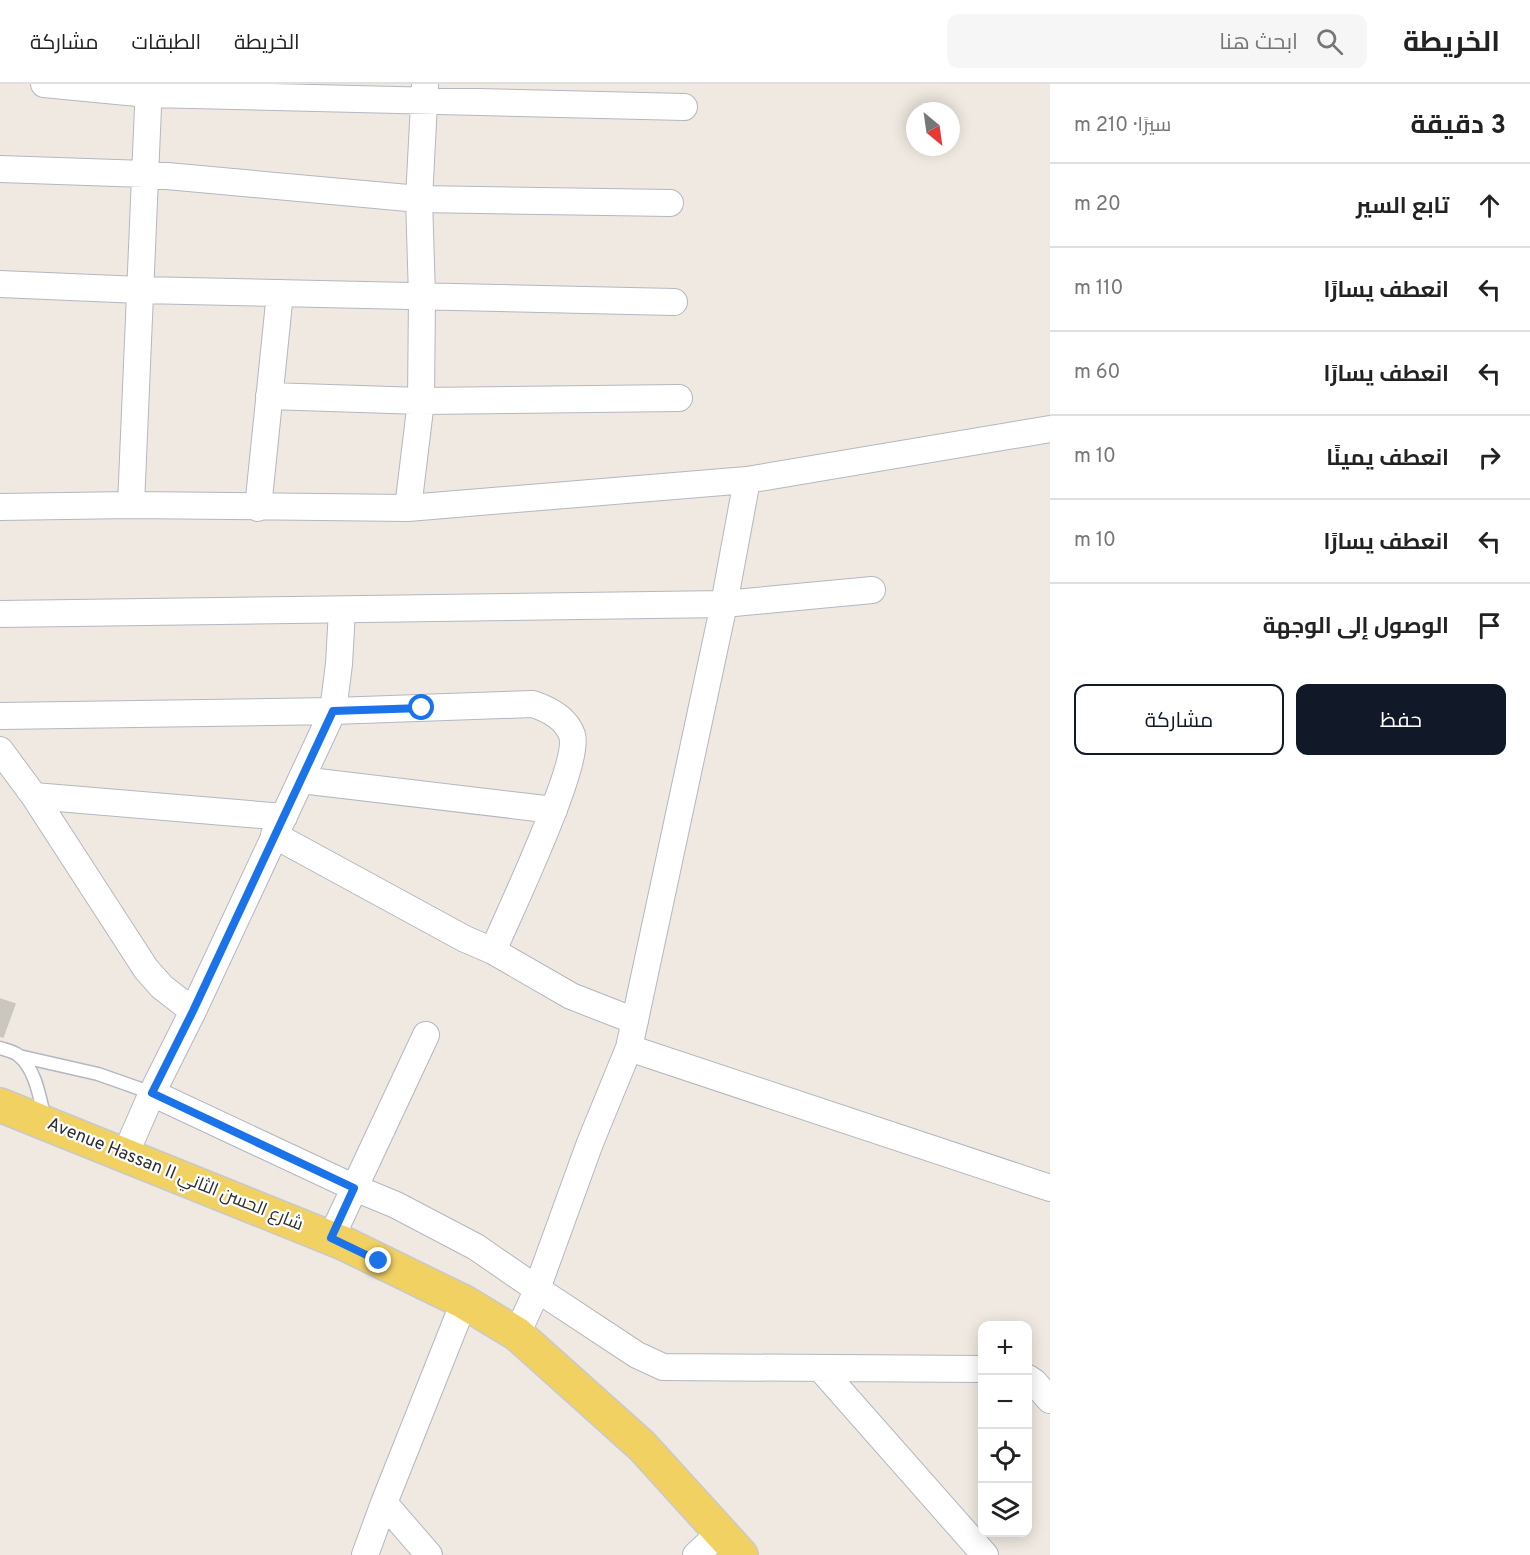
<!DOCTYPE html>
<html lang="ar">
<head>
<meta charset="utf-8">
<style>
	body { margin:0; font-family:Overpass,Cairo,sans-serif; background:#f6f6f6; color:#222; direction:rtl }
	.controls { position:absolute; right:18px; bottom:18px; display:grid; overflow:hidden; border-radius:12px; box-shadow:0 3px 15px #0003 }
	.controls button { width:54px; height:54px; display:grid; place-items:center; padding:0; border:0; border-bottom:2px solid #e0e0e0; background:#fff; color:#222; font:30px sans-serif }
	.compass { position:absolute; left:906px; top:18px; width:54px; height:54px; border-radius:50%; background:#fff; box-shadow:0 3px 15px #0003; rotate:151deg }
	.stop { position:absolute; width:18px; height:18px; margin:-14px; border:4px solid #1a73e8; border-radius:50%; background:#fff }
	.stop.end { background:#1a73e8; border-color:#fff; box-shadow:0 2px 6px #0008 }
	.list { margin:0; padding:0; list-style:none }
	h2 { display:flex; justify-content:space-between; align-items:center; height:78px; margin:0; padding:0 24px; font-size:26px }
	h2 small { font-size:20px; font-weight:400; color:#767676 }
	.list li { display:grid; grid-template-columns:39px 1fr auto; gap:18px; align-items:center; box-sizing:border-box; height:84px; padding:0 24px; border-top:2px solid #e0e0e0 }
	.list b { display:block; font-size:22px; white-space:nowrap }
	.list em { font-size:20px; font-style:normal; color:#767676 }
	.actions { display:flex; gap:12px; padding:18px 24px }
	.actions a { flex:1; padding:14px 0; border:2px solid #111827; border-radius:12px; text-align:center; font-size:21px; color:#111827 }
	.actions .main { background:#111827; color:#fff }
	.icon { flex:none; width:33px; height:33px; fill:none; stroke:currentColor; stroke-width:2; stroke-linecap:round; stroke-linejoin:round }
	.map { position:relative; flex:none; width:1050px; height:1471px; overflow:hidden; direction:ltr }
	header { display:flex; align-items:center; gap:36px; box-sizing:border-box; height:84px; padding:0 30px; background:#fff; border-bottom:2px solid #e0e0e0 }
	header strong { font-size:28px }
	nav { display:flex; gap:33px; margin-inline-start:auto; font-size:21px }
	.search { width:420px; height:54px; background:#f6f6f6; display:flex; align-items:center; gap:15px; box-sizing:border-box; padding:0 21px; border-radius:12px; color:#767676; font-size:22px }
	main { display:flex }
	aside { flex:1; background:#fff }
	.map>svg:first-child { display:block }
	.building { fill:#cbc7bf; stroke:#cbc5ba; stroke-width:1.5 }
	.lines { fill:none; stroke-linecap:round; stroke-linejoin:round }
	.lane-casing { stroke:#b4b7c1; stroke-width:15 }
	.street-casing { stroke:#b4b7c1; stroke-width:28 }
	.primary-casing { stroke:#c9c9c9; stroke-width:36 }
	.lane { stroke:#fff; stroke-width:12 }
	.street { stroke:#fff; stroke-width:26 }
	.primary { stroke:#f2d163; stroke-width:33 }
	.route { stroke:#1a73e8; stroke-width:8 }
	.labels { text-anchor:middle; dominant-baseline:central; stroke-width:4.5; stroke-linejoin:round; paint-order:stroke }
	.street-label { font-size:18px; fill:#2e2e2e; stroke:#fff }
</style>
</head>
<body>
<header>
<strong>الخريطة</strong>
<div class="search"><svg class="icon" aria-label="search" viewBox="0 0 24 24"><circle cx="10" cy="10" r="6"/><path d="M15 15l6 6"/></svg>ابحث هنا</div>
<nav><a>الخريطة</a><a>الطبقات</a><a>مشاركة</a></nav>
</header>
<main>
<aside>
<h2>3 دقيقة<small>سيرًا · 210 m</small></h2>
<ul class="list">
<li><svg class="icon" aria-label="ahead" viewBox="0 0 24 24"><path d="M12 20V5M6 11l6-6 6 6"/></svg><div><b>تابع السير</b></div><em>20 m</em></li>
<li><svg class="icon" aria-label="left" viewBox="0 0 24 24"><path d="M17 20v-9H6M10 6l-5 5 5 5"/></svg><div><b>انعطف يسارًا</b></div><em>110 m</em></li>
<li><svg class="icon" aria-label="left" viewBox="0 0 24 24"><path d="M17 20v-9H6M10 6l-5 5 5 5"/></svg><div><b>انعطف يسارًا</b></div><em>60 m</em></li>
<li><svg class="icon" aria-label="right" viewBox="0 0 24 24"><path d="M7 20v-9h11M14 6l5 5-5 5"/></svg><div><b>انعطف يمينًا</b></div><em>10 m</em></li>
<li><svg class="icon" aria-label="left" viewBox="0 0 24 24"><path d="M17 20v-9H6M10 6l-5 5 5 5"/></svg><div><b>انعطف يسارًا</b></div><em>10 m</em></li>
<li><svg class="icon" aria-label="arrive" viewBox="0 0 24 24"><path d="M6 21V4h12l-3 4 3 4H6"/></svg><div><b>الوصول إلى الوجهة</b></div></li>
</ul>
<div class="actions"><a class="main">حفظ</a><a>مشاركة</a></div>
</aside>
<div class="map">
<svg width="1050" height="1471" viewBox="0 0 1050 1471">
	<rect width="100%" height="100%" fill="#efe9e1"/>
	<!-- building -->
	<path class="building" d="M0,915L15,920L3,953L0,952Z"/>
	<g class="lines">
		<!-- lane casing -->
		<g class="lane-casing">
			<path id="lane" d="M0,964C6,966 13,967 18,971C36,985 40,1015 45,1036
				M19,972L98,990L152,1009"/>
		</g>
		<!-- street casing -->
		<g class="street-casing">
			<path id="street" d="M44,0L148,10L684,23
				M0,85L145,90L419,115L670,119
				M0,200L140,206L674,218
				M269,312L421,317L679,314
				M131,421L149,0
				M0,423L131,421L408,424L747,396L1050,345
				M258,424L280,209
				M408,424L421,317L422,212L419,115L425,0
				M0,530L724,520L872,506
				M0,632L333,627L533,620C548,625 566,634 572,651C581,680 508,831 493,867
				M0,666L34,712L284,733
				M301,696L554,726
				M34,712L146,885L162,903L193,927
				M274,751L465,855L493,867L571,912L635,937
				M629,964L1050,1104
				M152,1009L355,1104L396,1121L476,1163L537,1205L637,1271L663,1283L982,1285
				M125,1071L152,1009L193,927L333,627L339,580L342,526
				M331,1154L426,951
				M517,1250L534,1213L590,1059L629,964L724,520L747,396
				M820,1284L985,1471
				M1028,1294L1034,1298L1050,1316
				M384,1419L429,1471
				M365,1471L384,1419L464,1218
				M696,1471L721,1448"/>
		</g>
		<!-- primary casing -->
		<g class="primary-casing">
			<path id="primary" d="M0,1021L343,1159L464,1218L517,1250L642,1362L741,1471"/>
		</g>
		<!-- lane -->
		<use href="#lane" class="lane"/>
		<!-- street -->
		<use href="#street" class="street"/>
		<!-- primary -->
		<use href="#primary" class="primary"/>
	</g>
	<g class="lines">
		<!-- route -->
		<path class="route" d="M379,1177L331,1154L354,1104L152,1009L193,927L333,627L422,624"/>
	</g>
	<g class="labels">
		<!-- street labels -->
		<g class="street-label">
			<text transform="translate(175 1091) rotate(22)">Avenue Hassan II شارع الحسن الثاني</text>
		</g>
	</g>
</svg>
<div class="controls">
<button>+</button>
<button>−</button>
<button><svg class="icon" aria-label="locate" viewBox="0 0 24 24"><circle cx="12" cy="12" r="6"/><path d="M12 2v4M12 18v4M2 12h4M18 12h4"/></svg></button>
<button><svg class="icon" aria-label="layers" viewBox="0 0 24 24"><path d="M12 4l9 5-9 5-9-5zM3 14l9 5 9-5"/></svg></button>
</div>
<svg class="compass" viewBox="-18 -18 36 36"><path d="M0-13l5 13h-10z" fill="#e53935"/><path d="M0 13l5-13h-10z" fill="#767676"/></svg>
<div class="stop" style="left:422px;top:624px"></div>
<div class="stop end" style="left:379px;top:1177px"></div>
</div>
</main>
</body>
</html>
